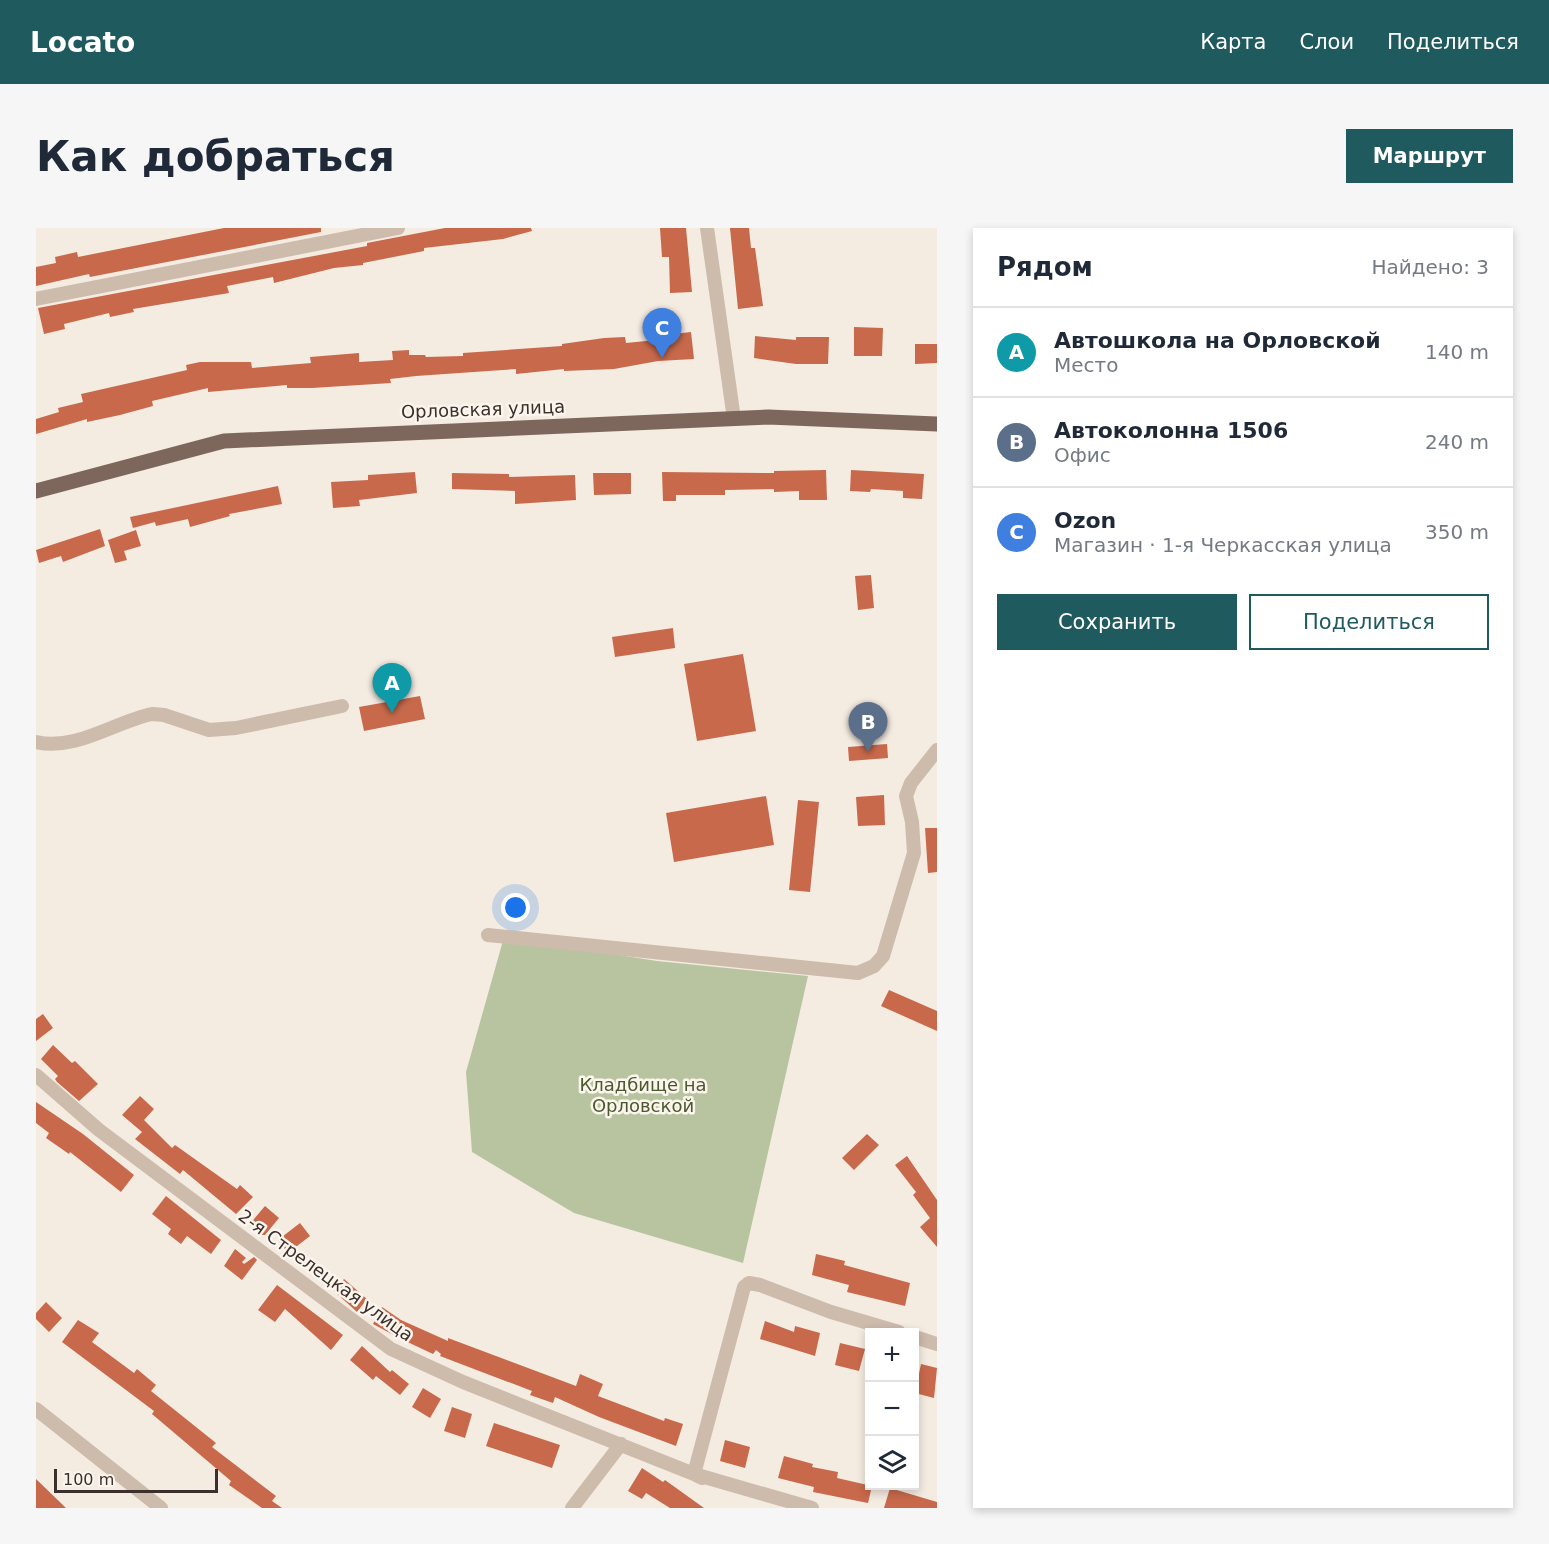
<!DOCTYPE html>
<html lang="ru">
<head>
<meta charset="utf-8">
<style>
	body { margin:0; font-family:"DejaVu Sans",sans-serif; background:#f6f6f7; color:#1f2937 }
	.controls { position:absolute; right:18px; bottom:18px; display:grid; overflow:hidden; border-radius:0px; box-shadow:0 3px 9px #0003 }
	.controls button { width:54px; height:54px; display:grid; place-items:center; padding:0; border:0; border-bottom:2px solid #e0e1e3; background:#fff; color:#1f2937; font:30px sans-serif }
	.scale { position:absolute; left:18px; bottom:15px; width:164px; box-sizing:border-box; padding-left:6px; border:3px solid #3b302b; border-top:0; font-size:16px; line-height:21px; white-space:nowrap; color:#3b302b; -webkit-text-stroke:4px #fbf5ee; paint-order:stroke }
	.you { position:absolute; left:480px; top:680px; width:21px; height:21px; margin:-15px; border:4px solid #fff; border-radius:50%; background:#1a73e8; box-shadow:0 0 0 9px #1a73e833 }
	.badge { display:grid; place-items:center; width:39px; height:39px; border-radius:50%; background:#1f5a5e; color:#fff; font-size:20px; font-weight:700 }
	.pin { position:absolute; translate:-50% -50px; filter:drop-shadow(0 2px 3px #0008) }
	.pin::after { content:''; position:absolute; top:32px; width:21px; height:18px; background:inherit; clip-path:polygon(0 0,100% 0,50% 100%) }
	.list { margin:0; padding:0; list-style:none }
	h2 { display:flex; justify-content:space-between; align-items:center; height:78px; margin:0; padding:0 24px; font-size:26px }
	h2 small { font-size:20px; font-weight:400; color:#747a83 }
	.list li { display:grid; grid-template-columns:39px 1fr auto; gap:18px; align-items:center; box-sizing:border-box; height:90px; padding:0 24px; border-top:2px solid #e0e1e3 }
	.list b { display:block; font-size:22px; white-space:nowrap }
	.list p { margin:0; font-size:20px; white-space:nowrap; color:#747a83 }
	.list em { font-size:20px; font-style:normal; color:#747a83 }
	.actions { display:flex; gap:12px; padding:18px 24px }
	.actions a { flex:1; padding:14px 0; border:2px solid #1f5a5e; border-radius:0px; text-align:center; font-size:21px; color:#1f5a5e }
	.actions .main { background:#1f5a5e; color:#fff }
	.icon { flex:none; width:33px; height:33px; fill:none; stroke:currentColor; stroke-width:2; stroke-linecap:round; stroke-linejoin:round }
	.map { position:relative; flex:none; width:901px; height:1280px; overflow:hidden; border-radius:0px }
	header { display:flex; align-items:center; gap:36px; box-sizing:border-box; height:84px; padding:0 30px; background:#1f5a5e; color:#fff }
	header strong { font-size:28px }
	nav { display:flex; gap:33px; margin-inline-start:auto; font-size:21px }
	.intro { display:flex; align-items:center; justify-content:space-between; box-sizing:border-box; height:144px; padding:0 36px }
	h1 { margin:0; font-size:42px }
	.button { padding:15px 27px; border-radius:0px; background:#1f5a5e; color:#fff; font-size:21px; font-weight:700 }
	main { display:flex; gap:36px; padding:0 36px }
	aside { flex:1; background:#fff; border-radius:0px; box-shadow:0 3px 9px #0003 }
	.map>svg:first-child { display:block }
	.green { fill:#b8c4a0 }
	.building { fill:#c8694b }
	.lines { fill:none; stroke-linecap:round; stroke-linejoin:round }
	.minor { stroke:#cdbbac; stroke-width:14 }
	.major { stroke:#7d675c; stroke-width:15 }
	.labels { text-anchor:middle; dominant-baseline:central; stroke-width:5; stroke-linejoin:round; paint-order:stroke }
	.street-label { font-size:18px; fill:#3b302b; stroke:#fbf5ee }
	.park-label { font-size:18px; fill:#4a5a2e; stroke:#fbf5ee }
</style>
</head>
<body>
<header>
<strong>Locato</strong>
<nav><a>Карта</a><a>Слои</a><a>Поделиться</a></nav>
</header>
<div class="intro"><h1>Как добраться</h1><a class="button">Маршрут</a></div>
<main>
<div class="map">
<svg width="901" height="1280" viewBox="0 0 901 1280">
	<rect width="100%" height="100%" fill="#f4ebe1"/>
	<!-- green -->
	<path class="green" d="M468,709L621,733L772,748L707,1035L538,985L436,924L430,844Z"/>
	<!-- building -->
	<path class="building" d="M188,0H285V4L54,49L53,46L0,58V39L20,35L19,29L41,24L42,29Z
		M409,0H495L496,3L467,11L388,20V23L327,35V37L298,40L238,55L237,49L191,58L193,65L97,81L98,84L74,89L73,85L28,96L29,101L8,106L2,80L331,18V15Z
		M624,0H650L656,64L634,65L633,29H626Z
		M694,0H713L715,20H719L727,78L702,81Z
		M818,99L847,100L846,128H818Z
		M655,104L658,131L622,133L578,141L528,143V141L480,146V141L380,148L354,151L355,155L276,160H251V157L172,164V160L116,173L117,178L84,187L51,194V191L0,206V191L23,184L22,180L47,174L45,166L151,142L150,137L164,134H215L216,140L275,135L274,129L323,125V134L357,132L356,123L373,122V127H389L390,129L427,128V125L526,118V116L568,110L589,109L590,115L620,112V108Z
		M719,108L760,112V109H793L792,136H760L718,130Z
		M879,116H901V135L879,136Z
		M790,242L791,272H763V263L738,264V261L689,262V267H640V273H627L626,244L738,245V243Z
		M815,242L888,246L886,271L867,270V263L835,261L834,264L814,263Z
		M379,244L381,265L323,272L324,278L297,280L295,254L332,252V247Z
		M416,245L473,246V249L539,247L540,272L479,276V263L416,261Z
		M557,245H595V266L558,267Z
		M242,258L246,276L193,286L194,288L154,299L152,291L120,298L119,294L97,300L94,289Z
		M64,301L69,318L27,334L25,328L3,335L0,322Z
		M100,302L105,318L88,323L91,332L79,335L72,312Z
		M835,347L838,380L822,382L819,348Z
		M637,400L639,420L579,429L576,409Z
		M707,426L720,503L661,513L648,436Z
		M384,468L389,491L328,503L323,479Z
		M851,516L852,530L813,533L812,519Z
		M848,567L849,597L822,598L820,569Z
		M730,568L738,617L638,634L630,585Z
		M762,572L783,574L774,664L753,662Z
		M889,600H901V644L892,645Z
		M853,762L901,783V803L845,778Z
		M7,786L17,800L0,813V791Z
		M17,817L36,835L39,833L62,856L43,873L21,854L19,851L22,848L5,831Z
		M104,868L118,881L108,892L136,920L139,917L201,961L204,957L217,969L200,986L147,942L144,946L99,911L106,904L86,887Z
		M0,874L47,906L98,947L85,964L34,924L33,926L10,910L13,905L0,895Z
		M831,906L843,917L818,942L806,930Z
		M871,928L901,972V1019L884,999L894,990L877,967L880,964L859,937Z
		M130,968L185,1012L175,1026L151,1008L145,1016L132,1006L135,1001L116,986Z
		M229,978L243,990L229,1007H225L213,997Z
		M264,995L274,1008L252,1025L242,1012Z
		M199,1021L210,1030L206,1034L208,1036L218,1029L221,1032L206,1052L188,1038Z
		M780,1026L809,1033L808,1037L874,1055L869,1078L811,1064L813,1057L776,1047Z
		M308,1051L331,1071L321,1084L298,1063Z
		M241,1057L307,1107L295,1122L249,1081L239,1094L222,1082Z
		M10,1074L26,1090L13,1104L0,1091V1085Z
		M346,1079L365,1092L412,1113V1110L540,1158L544,1146L567,1156L562,1168L628,1193L629,1190L647,1196L640,1218L563,1189L519,1169L517,1175L494,1167L496,1163L404,1128L405,1126L400,1122L397,1126L363,1110L337,1096Z
		M42,1092L63,1105L56,1114L98,1145L101,1141L120,1157L115,1163L180,1215L176,1219L240,1268L236,1273L246,1280H226L193,1257L195,1253L116,1186L118,1183L26,1114Z
		M729,1093L758,1104L759,1098L784,1105L779,1128L724,1111Z
		M804,1115L829,1121L823,1143L799,1137Z
		M326,1118L354,1144L356,1142L373,1156L364,1167L340,1148L337,1152L314,1132Z
		M885,1136L901,1140L898,1170L879,1165Z
		M387,1160L405,1171L394,1190L376,1179Z
		M416,1179L436,1186L429,1210L408,1203Z
		M458,1195L524,1217L516,1240L450,1218Z
		M689,1212L714,1219L709,1240L684,1233Z
		M748,1228L777,1236L776,1239L802,1244L801,1250L836,1258L832,1275L777,1264L778,1259L742,1250Z
		M606,1240L627,1254L629,1252L668,1280H634L610,1265L606,1271L592,1263Z
		M0,1251L30,1280H0Z
		M854,1260L901,1274V1280H848Z"/>
	<g class="lines">
		<!-- minor -->
		<path class="minor" d="M671,0L698,191
			M0,71L362,0
			M0,514C41,523 78,494 116,486L128,487L173,502L200,500L306,478
			M452,707L822,745L838,738L847,728L878,625L876,594L870,568L875,555L901,522
			M0,847L63,902L355,1121L427,1154L658,1246L776,1280
			M879,1109L901,1116
			M0,1181L125,1280
			M666,1250L658,1246L708,1059L713,1055L724,1057L795,1084L863,1104
			M536,1280L585,1216"/>
		<!-- major -->
		<path class="major" d="M0,263L188,213L732,189L901,196"/>
	</g>
	<g class="labels">
		<!-- street labels -->
		<g class="street-label">
			<text transform="translate(447 181) rotate(-2)">Орловская улица</text>
			<text transform="translate(290 1047) rotate(36)">2-я Стрелецкая улица</text>
		</g>
		<!-- park labels -->
		<g class="park-label">
			<text x="607" y="856">Кладбище на<tspan x="607" dy="21">Орловской</tspan></text>
		</g>
	</g>
</svg>
<div class="controls">
<button>+</button>
<button>−</button>
<button><svg class="icon" aria-label="layers" viewBox="0 0 24 24"><path d="M12 4l9 5-9 5-9-5zM3 14l9 5 9-5"/></svg></button>
</div>
<div class="scale">100 m</div>
<div class="you"></div>
<div class="pin badge" style="left:356px;top:485px;background:#0f9aa8">A</div>
<div class="pin badge" style="left:832px;top:524px;background:#5c6f8a">B</div>
<div class="pin badge" style="left:626px;top:130px;background:#3f7fe0">C</div>
</div>
<aside>
<h2>Рядом<small>Найдено: 3</small></h2>
<ul class="list">
<li><span class="badge" style="background:#0f9aa8">A</span><div><b>Автошкола на Орловской</b><p>Место</p></div><em>140 m</em></li>
<li><span class="badge" style="background:#5c6f8a">B</span><div><b>Автоколонна 1506</b><p>Офис</p></div><em>240 m</em></li>
<li><span class="badge" style="background:#3f7fe0">C</span><div><b>Ozon</b><p>Магазин · 1-я Черкасская улица</p></div><em>350 m</em></li>
</ul>
<div class="actions"><a class="main">Сохранить</a><a>Поделиться</a></div>
</aside>
</main>
</body>
</html>
